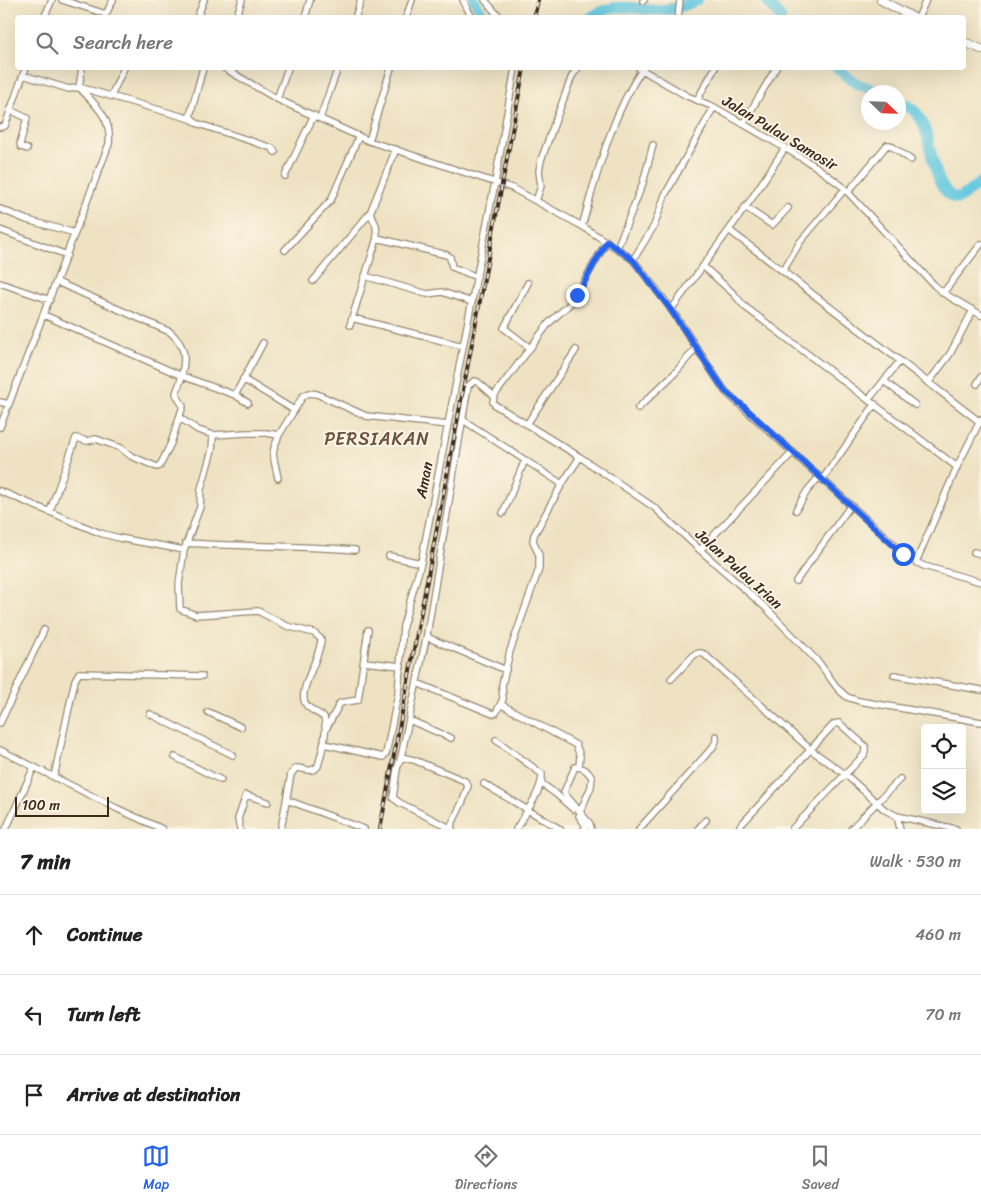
<!DOCTYPE html>
<html lang="en">
<head>
<meta charset="utf-8">
<style>
	body { margin:0; font-family:Sriracha,sans-serif; background:#f2f2f2; color:#222 }
	.controls { position:absolute; right:15px; bottom:15px; display:grid; overflow:hidden; border-radius:5px; box-shadow:0 5px 20px #0002 }
	.controls button { width:45px; height:45px; display:grid; place-items:center; padding:0; border:0; border-bottom:1px solid #e0e0e0; background:#fff; color:#222; font:25px sans-serif }
	.compass { position:absolute; left:861px; top:85px; width:45px; height:45px; border-radius:50%; background:#fff; box-shadow:0 5px 20px #0002; rotate:113deg }
	.scale { position:absolute; left:15px; bottom:12px; width:94px; box-sizing:border-box; padding-left:5px; border:2px solid #3b2a1e; border-top:0; font-size:14px; line-height:18px; white-space:nowrap; color:#3b2a1e; -webkit-text-stroke:4px #fcf5e5; paint-order:stroke }
	.stop { position:absolute; width:15px; height:15px; margin:-11px; border:4px solid #2563eb; border-radius:50%; background:#fff }
	.stop.end { background:#2563eb; border-color:#fff; box-shadow:0 1px 5px #0008 }
	.list { margin:0; padding:0; list-style:none }
	h2 { display:flex; justify-content:space-between; align-items:center; height:65px; margin:0; padding:0 20px; font-size:21px }
	h2 small { font-size:16px; font-weight:400; color:#767676 }
	.list li { display:grid; grid-template-columns:32px 1fr auto; gap:15px; align-items:center; box-sizing:border-box; height:80px; padding:0 20px; border-top:1px solid #e0e0e0 }
	.list b { display:block; font-size:19px; white-space:nowrap }
	.list em { font-size:16px; font-style:normal; color:#767676 }
	.icon { flex:none; width:28px; height:28px; fill:none; stroke:currentColor; stroke-width:2; stroke-linecap:round; stroke-linejoin:round }
	.map { position:relative; flex:none; width:981px; height:829px; overflow:hidden }
	.search { position:absolute; background:#fff; box-shadow:0 5px 20px #0002; left:15px; right:15px; top:15px; height:55px; display:flex; align-items:center; gap:12px; box-sizing:border-box; padding:0 18px; border-radius:5px; color:#767676; font-size:19px }
	.sheet { height:305px; background:#fff }
	nav { display:flex; justify-content:space-around; align-items:center; box-sizing:border-box; height:70px; border-top:1px solid #e0e0e0; background:#fff; font-size:14px; color:#767676 }
	nav a { display:grid; justify-items:center; gap:2px }
	nav .on { color:#2563eb }
	.map>svg:first-child { display:block }
	.lines { fill:none; stroke-linecap:round; stroke-linejoin:round }
	.river { stroke:#61c7df; stroke-width:11 }
	.street-casing { stroke:#948670; stroke-width:8 }
	.secondary-casing { stroke:#948670; stroke-width:10 }
	.street { stroke:#fff; stroke-width:5.5 }
	.secondary { stroke:#fff; stroke-width:8 }
	.rail-casing { stroke:#3b2a1e; stroke-width:4 }
	.rail { stroke:#fcf5e5; stroke-width:2; stroke-dasharray:5.5; stroke-linecap:butt }
	.route { stroke:#2563eb; stroke-width:6 }
	.labels { text-anchor:middle; dominant-baseline:central; stroke-width:4; stroke-linejoin:round; paint-order:stroke }
	.street-label { font-size:15px; fill:#3b2a1e; stroke:#fcf5e5 }
	.quarter-label { font-size:18px; letter-spacing:1px; fill:#6d523e; stroke:#fcf5e5 }
</style>
</head>
<body>
<div class="map">
<svg width="981" height="829" viewBox="0 0 981 829">
	<rect width="100%" height="100%" fill="#fcf5e5"/>
	<filter id="ink" filterUnits="userSpaceOnUse"><feTurbulence type="fractalNoise" baseFrequency=".02" numOctaves="2"/><feDisplacementMap in="SourceGraphic" scale="10" xChannelSelector="R" yChannelSelector="G"/><feConvolveMatrix kernelMatrix="1 2 1 2 8 2 1 2 1" color-interpolation-filters="sRGB"/></filter>
	<filter id="wash" filterUnits="userSpaceOnUse"><feTurbulence type="fractalNoise" baseFrequency=".0096" numOctaves="4" result="noise"/><feDisplacementMap in="SourceGraphic" scale="20" xChannelSelector="R" yChannelSelector="G"/><feGaussianBlur stdDeviation="1.12" result="paint"/><feColorMatrix in="noise" values="0 0 0 0 0 0 0 0 0 0 0 0 0 0 0 0 0 1.4 0 .05"/><feComposite in="paint" operator="in"/></filter>
	<g filter="url(#wash)">
		<rect width="100%" height="100%" fill="#eee2c2"/>
		<g class="lines">
			<!-- river -->
			<path class="river" d="M474,0L485,18
				M766,0L781,18
				M590,18C615,0 632,10 660,10C673,10 685,6 697,0
				M837,68L854,82L877,92
				M898,101C906,104 915,110 920,118C933,137 931,195 959,199L981,182"/>
		</g>
	</g>
	<g filter="url(#ink)">
		<g class="lines">
			<!-- street casing -->
			<g class="street-casing">
				<path id="street" d="M62,0L106,14
					M463,0L472,18
					M485,0L495,12L502,18
					M643,1L644,0
					M105,16L113,0
					M44,18L52,0
					M197,18L204,0
					M236,18L242,0
					M305,18L310,0
					M355,18L361,0
					M406,18L412,0
					M678,18L680,0
					M918,18L926,0
					M203,68L190,116L196,123L272,148L275,152
					M224,68L277,99L369,141L512,188L582,226L619,250L633,260L669,306L725,391L910,559L924,566L981,582
					M639,68L687,96L714,107L785,148L815,166L842,186L935,286L945,294L981,315
					M23,75L26,68
					M111,96L124,68
					M277,99L288,68
					M697,100L715,68
					M10,110L27,118L20,144L21,147L27,149
					M320,118L338,68
					M743,124L776,68
					M0,127L5,126L23,75L69,89L79,87L191,119
					M369,141L391,68
					M285,176L314,115
					M848,192L887,145H890L911,160
					M536,201L541,186L539,171L541,160L572,76L578,68
					M745,207L772,225L788,208
					M0,209L27,220L75,233
					M582,226C598,171 611,116 643,68
					M0,230L67,255
					M729,230L980,422
					M377,238L447,255L450,257L452,267L477,277
					M617,248L643,183L653,145
					M285,250L331,200L359,136
					M633,260L654,226L665,195L714,107
					M703,266L734,294L744,306L957,467
					M783,271L800,242L845,189
					M365,276L427,294L442,292L472,302
					M313,281L370,213L396,149
					M0,283L50,300
					M528,283L504,328L530,348
					M943,293L981,244
					M671,310L750,201L785,148
					M44,315L182,376L235,395L248,403
					M352,318L463,346
					M350,325L377,238L376,225L370,213
					M243,379L294,410
					M884,381L915,405
					M928,383L950,354L973,310
					M977,384L981,377
					M235,395L263,343
					M494,396L493,402L495,405L580,457L655,508L700,550L766,608L820,664L838,689L847,697L859,701L981,722
					M494,396L478,382L474,381L468,386L427,634L429,638L506,670
					M494,396L549,323L573,301L607,241
					M869,399L900,361
					M0,402L9,404
					M638,408L675,373L696,348
					M180,418L198,430L213,435L247,433H266L279,435
					M463,420L562,484
					M527,424L576,350
					M0,427L109,144C112,117 95,105 79,87L82,68
					M213,435L212,450L201,489L200,507L184,550L179,584L180,609L196,615L258,611L287,626L314,633L321,639C321,657 298,689 305,703C308,709 318,713 324,717C328,732 322,751 318,766C312,774 304,768 296,768L291,774L281,829
					M278,478L273,455L274,448L279,435L303,396L309,393L317,394L366,416L448,425
					M822,480L875,404
					M0,491L100,533L119,538L184,550
					M796,510L807,491L819,477
					M50,511L76,438L87,441L96,439L121,448L131,456L157,467L160,466L171,443L183,406L176,394C177,388 181,382 182,375C186,356 185,345 170,332L57,282
					M503,513L525,460
					M186,543C243,547 299,545 355,550
					M700,550L793,452
					M974,552L981,554
					M389,556L421,563
					M916,562L957,467L981,419
					M796,581L851,505
					M364,662L401,666
					M894,675L981,690
					M671,679L695,654L700,653L704,654L811,750L845,774L885,810L897,816L956,829
					M417,683L493,714L496,713L503,699L502,685L510,651L539,569V555L533,541L534,535L562,484L580,457
					M502,705L576,745L580,756L579,767
					M208,712L241,727
					M150,714L233,755
					M409,720L451,738
					M0,723L44,630
					M326,729L340,703L358,700L368,630
					M496,740L542,774C543,789 524,816 516,829
					M324,744L383,757L386,754L398,694L403,626L421,563L495,182L515,68
					M0,750L118,809L162,829
					M175,757L221,780
					M401,757L427,634
					M54,777L75,680L79,673L202,676
					M541,783L556,794L573,809
					M484,784L560,829
					M287,800L364,829
					M580,812L591,787L592,777C587,771 583,766 575,767L564,792L565,794L590,824L591,829
					M579,816L586,826L584,829
					M897,816L900,829
					M740,826L834,724L839,723L865,746V750L864,755L792,829
					M6,829L34,767
					M240,829L238,819L246,795L268,802
					M449,829L450,828L463,801L468,786L465,781L414,760L401,757L397,769L393,798L400,803L452,829
					M639,829L713,747L716,741V736
					M698,829L706,820
					M851,829L900,779"/>
			</g>
			<!-- secondary casing -->
			<g class="secondary-casing">
				<path id="secondary" d="M881,0L914,18
					M964,42L981,49"/>
			</g>
			<!-- street -->
			<use href="#street" class="street"/>
			<!-- secondary -->
			<use href="#secondary" class="secondary"/>
			<!-- rail casing -->
			<g class="rail-casing">
				<path id="rail" d="M534,18L538,0
					M380,829L524,68"/>
			</g>
			<!-- rail -->
			<use href="#rail" class="rail"/>
		</g>
	</g>
	<g class="lines" filter="url(#ink)">
		<!-- route -->
		<path class="route" d="M577,295L607,241L633,260L671,310L725,391L743,406L903,554"/>
	</g>
	<g class="labels">
		<!-- street labels -->
		<g class="street-label">
			<text transform="translate(780 133) rotate(31)">Jalan Pulau Samosir</text>
			<text transform="translate(424 480) rotate(-79)">Aman</text>
			<text transform="translate(739 569) rotate(42)">Jalan Pulau Irian</text>
		</g>
		<!-- quarter labels -->
		<g class="quarter-label">
			<text x="377" y="439">PERSIAKAN</text>
		</g>
	</g>
</svg>
<div class="controls">
<button><svg class="icon" aria-label="locate" viewBox="0 0 24 24"><circle cx="12" cy="12" r="6"/><path d="M12 2v4M12 18v4M2 12h4M18 12h4"/></svg></button>
<button><svg class="icon" aria-label="layers" viewBox="0 0 24 24"><path d="M12 4l9 5-9 5-9-5zM3 14l9 5 9-5"/></svg></button>
</div>
<svg class="compass" viewBox="-18 -18 36 36"><path d="M0-13l5 13h-10z" fill="#e53935"/><path d="M0 13l5-13h-10z" fill="#767676"/></svg>
<div class="scale">100 m</div>
<div class="stop" style="left:903px;top:554px"></div>
<div class="stop end" style="left:577px;top:295px"></div>
<div class="search"><svg class="icon" aria-label="search" viewBox="0 0 24 24"><circle cx="10" cy="10" r="6"/><path d="M15 15l6 6"/></svg>Search here</div>
</div>
<section class="sheet">
<h2>7 min<small>Walk · 530 m</small></h2>
<ul class="list">
<li><svg class="icon" aria-label="ahead" viewBox="0 0 24 24"><path d="M12 20V5M6 11l6-6 6 6"/></svg><div><b>Continue</b></div><em>460 m</em></li>
<li><svg class="icon" aria-label="left" viewBox="0 0 24 24"><path d="M17 20v-9H6M10 6l-5 5 5 5"/></svg><div><b>Turn left</b></div><em>70 m</em></li>
<li><svg class="icon" aria-label="arrive" viewBox="0 0 24 24"><path d="M6 21V4h12l-3 4 3 4H6"/></svg><div><b>Arrive at destination</b></div></li>
</ul>
</section>
<nav>
<a class="on"><svg class="icon" aria-label="map" viewBox="0 0 24 24"><path d="M3 6l6-2 6 2 6-2v14l-6 2-6-2-6 2zM9 4v14M15 6v14"/></svg>Map</a>
<a><svg class="icon" aria-label="directions" viewBox="0 0 24 24"><path d="M12 3l9 9-9 9-9-9zM9 14v-3h6M13 9l2 2-2 2"/></svg>Directions</a>
<a><svg class="icon" aria-label="saved" viewBox="0 0 24 24"><path d="M7 4h10v16l-5-4-5 4z"/></svg>Saved</a>
</nav>
</body>
</html>
